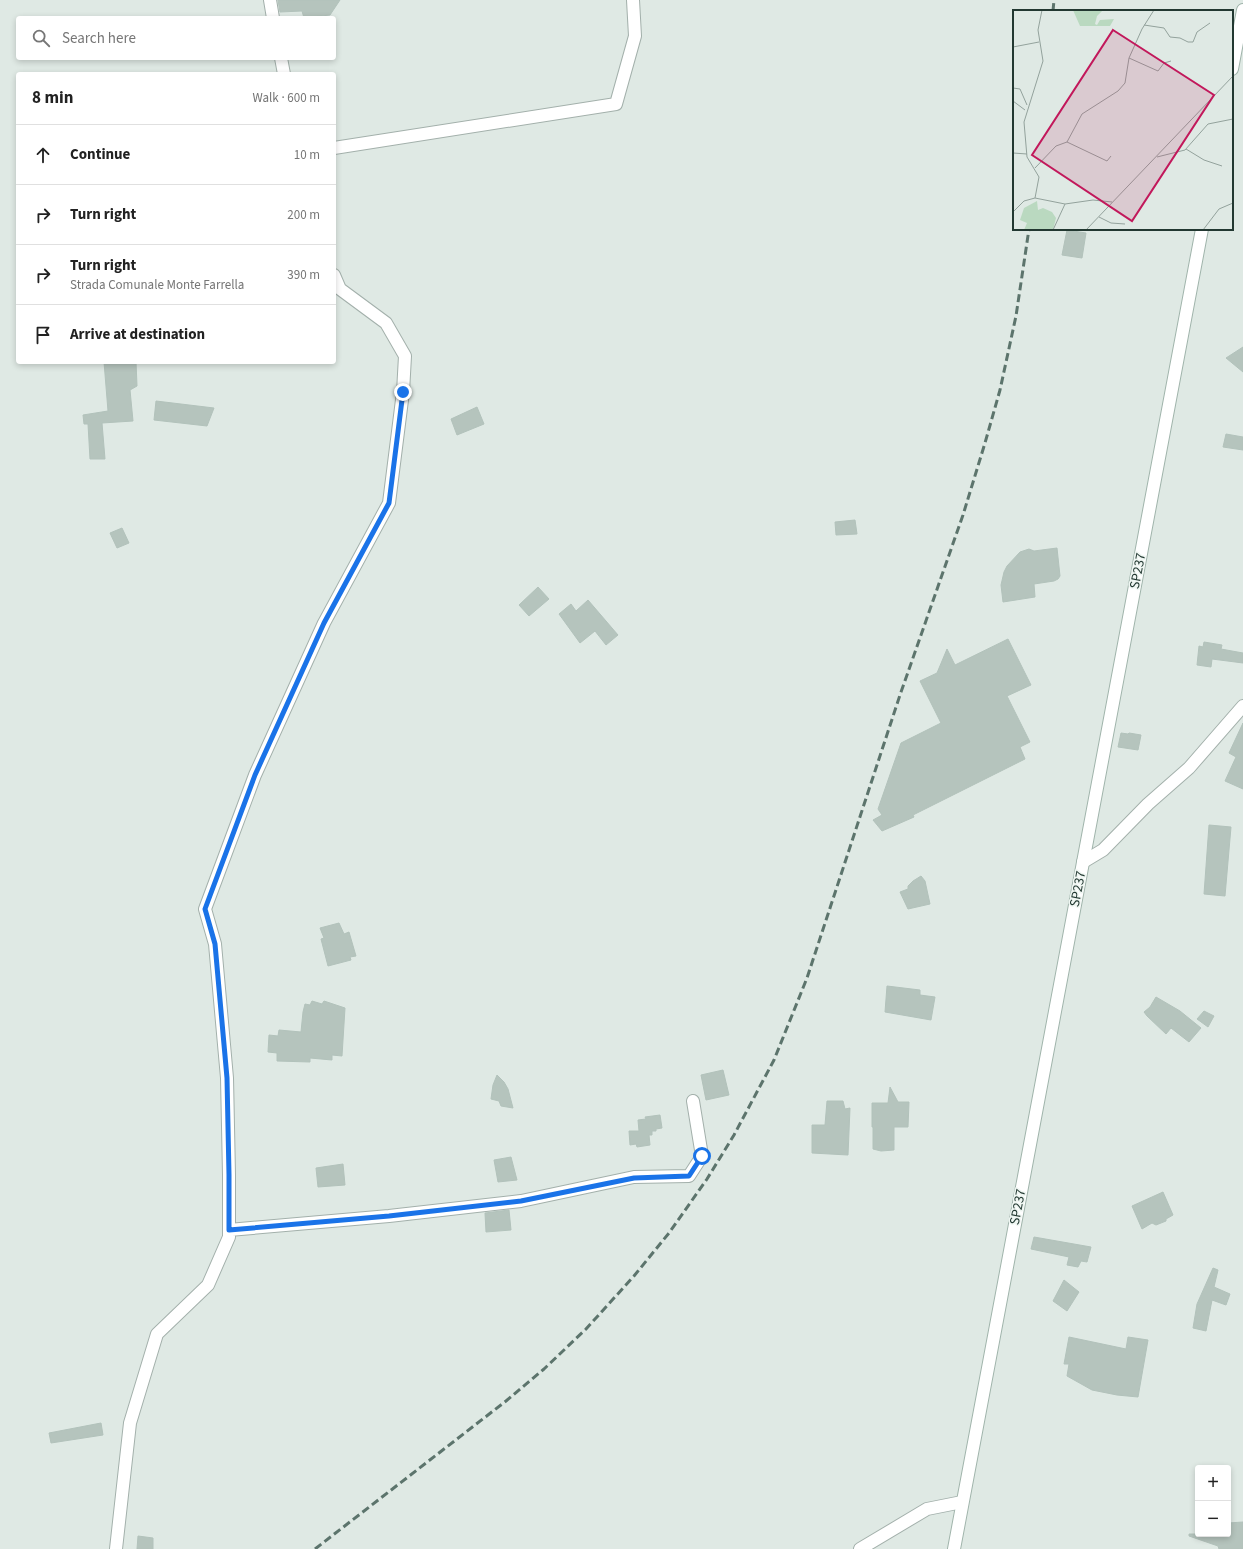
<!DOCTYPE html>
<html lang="en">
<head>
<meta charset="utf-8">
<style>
	body { margin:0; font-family:"Source Sans 3",sans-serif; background:#f2f2f2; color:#222 }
	.controls { position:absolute; right:12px; bottom:12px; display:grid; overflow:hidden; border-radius:4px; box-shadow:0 2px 6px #0003 }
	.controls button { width:36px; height:36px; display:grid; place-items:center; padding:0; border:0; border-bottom:1px solid #e0e0e0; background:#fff; color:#222; font:20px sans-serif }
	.stop { position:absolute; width:12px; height:12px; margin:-9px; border:3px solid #1a73e8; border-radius:50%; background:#fff }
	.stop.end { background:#1a73e8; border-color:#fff; box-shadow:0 1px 4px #0008 }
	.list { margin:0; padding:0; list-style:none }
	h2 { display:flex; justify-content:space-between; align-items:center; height:52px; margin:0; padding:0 16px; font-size:17px }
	h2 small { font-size:13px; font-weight:400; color:#767676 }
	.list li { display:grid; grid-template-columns:26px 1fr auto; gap:12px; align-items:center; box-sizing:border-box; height:60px; padding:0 16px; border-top:1px solid #e0e0e0 }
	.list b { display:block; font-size:15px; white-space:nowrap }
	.list p { margin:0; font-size:13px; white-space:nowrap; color:#767676 }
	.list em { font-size:13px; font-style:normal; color:#767676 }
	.icon { flex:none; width:22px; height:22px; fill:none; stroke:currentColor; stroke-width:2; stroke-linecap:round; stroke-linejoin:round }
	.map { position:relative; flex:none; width:1243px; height:1549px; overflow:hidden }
	.search { position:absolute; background:#fff; box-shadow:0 2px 6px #0003; left:16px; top:16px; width:320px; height:44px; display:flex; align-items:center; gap:10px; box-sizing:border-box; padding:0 14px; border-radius:4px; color:#767676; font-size:15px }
	.panel { position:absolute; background:#fff; box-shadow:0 2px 6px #0003; left:16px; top:72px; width:320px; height:292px; border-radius:4px }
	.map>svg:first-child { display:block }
	.building { fill:#b5c4bd; stroke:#b2c2bb }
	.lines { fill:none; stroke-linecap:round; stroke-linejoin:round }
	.street-casing { stroke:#a3b0ab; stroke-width:14 }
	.secondary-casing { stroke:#a0b4ab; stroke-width:14 }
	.street { stroke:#fff; stroke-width:12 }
	.secondary { stroke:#fff; stroke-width:12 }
	.rail { stroke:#5c746c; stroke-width:3; stroke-dasharray:8 4; stroke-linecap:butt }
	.route { stroke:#1a73e8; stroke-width:5 }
	.labels { text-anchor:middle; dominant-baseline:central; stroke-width:3; stroke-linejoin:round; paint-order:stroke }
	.street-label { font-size:14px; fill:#223831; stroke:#eff6f2 }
	.inset-road { fill:none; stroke:#93a29c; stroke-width:1 }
	.view { fill:#c2185b; fill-opacity:0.15; stroke:#c2185b; stroke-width:2 }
	.inset-edge { fill:none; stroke:#223831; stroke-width:2 }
</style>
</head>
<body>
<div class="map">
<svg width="1243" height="1549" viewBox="0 0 1243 1549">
	<rect width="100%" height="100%" fill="#dfe9e4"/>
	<!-- building -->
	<path class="building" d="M278,0H340L330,15L304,18L302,11L280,12Z
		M1067,230L1086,233L1082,258L1062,255Z
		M1243,347V372L1226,358Z
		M104,362H136L137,386L130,390L133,421L102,423L105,459H90L88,424H84L83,415L108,411Z
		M156,401L214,408L207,426L154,420Z
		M477,407L484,424L457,435L451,419Z
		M1226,434L1243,437V450L1223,447Z
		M855,520L857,534L836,535L835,522Z
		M122,528L129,543L117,548L110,533Z
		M1057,548L1060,576L1058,579L1054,581L1034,584L1035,597L1003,602L1001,585L1004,572L1007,566L1020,552L1029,549L1034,551Z
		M538,587L549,599L529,616L519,605Z
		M588,600L618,635L606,645L595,631L580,643L559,614L571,604L576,611Z
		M1008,639L1031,685L1007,696L1030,742L1020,747L1025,759L913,815L914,817L882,831L873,820L882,815L878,809L901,743L941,723L920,681L937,673L947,649L955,665Z
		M1204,642L1222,645L1221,649L1243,653V663L1212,659L1211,667L1197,665L1199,646L1203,647Z
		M1243,723V789L1225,781L1236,757L1229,753Z
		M1121,733L1128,734L1129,733L1141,735L1138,750L1118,747Z
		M1209,825L1231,827L1225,896L1204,894Z
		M921,876L925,881L930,904L908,909L900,892L908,889V886L913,881Z
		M339,923L344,934L349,932L356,956L350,957L351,960L328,966L321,939L324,938L320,928Z
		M887,986L920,990V995L935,997L931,1020L885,1012Z
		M1156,997L1180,1011L1201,1028L1189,1042L1171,1028L1166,1034L1147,1016L1144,1012L1150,1007Z
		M312,1001L322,1004L324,1001L345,1008L342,1056L332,1055V1060L310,1058V1062L277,1061V1053L268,1052L269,1035L278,1036L279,1030L301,1032L303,1012L305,1004L310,1005Z
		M1204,1011L1214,1016L1208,1027L1197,1019Z
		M723,1070L729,1095L706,1100L701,1075Z
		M497,1075L504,1082L508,1089L513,1108L501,1106L499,1101L491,1099L493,1085Z
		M890,1087L898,1102H909L908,1127H894V1150L881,1151L873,1149V1127H872V1103H888Z
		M827,1101H843L845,1109L850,1108L848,1155L812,1153V1125H825Z
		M660,1115L662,1128L656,1129V1131H652V1135H649L650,1145L637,1147L636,1144L630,1145L629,1131H639L638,1120L646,1119L645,1117Z
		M511,1157L517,1180L498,1182L494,1160Z
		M343,1164L345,1185L318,1187L316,1168Z
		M1163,1192L1173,1215L1166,1219V1221L1156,1225L1152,1223L1142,1229L1132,1206Z
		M509,1210L511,1230L486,1232L485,1213Z
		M1034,1237L1091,1247L1087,1262L1081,1261L1078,1267L1067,1265L1069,1257L1031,1249Z
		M1213,1268L1218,1270L1214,1287L1230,1294L1226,1305L1212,1300L1206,1331L1193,1328L1197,1304Z
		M1064,1280L1079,1292L1067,1311L1053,1301Z
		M1069,1337L1126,1349L1128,1337L1148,1340L1138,1397L1117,1395L1092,1390L1067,1376L1069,1364H1064Z
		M101,1423L103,1435L51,1443L49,1433Z
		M1243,1522V1549H1219L1218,1546L1189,1536V1534H1228V1523Z
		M138,1536L153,1538V1549H137Z"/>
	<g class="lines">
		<!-- street casing -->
		<g class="street-casing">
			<path id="street" d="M270,0L273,18
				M281,58L284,74
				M334,148L616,104L635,36L633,0
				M1083,862L1103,850L1148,804L1189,768L1243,706
				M229,1230L389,1216L521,1201L634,1177L689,1176L702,1156L693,1101
				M116,1549L130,1423L157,1334L208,1285L229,1237V1175L227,1078L215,944L205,909L255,775L324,623L389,503L403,392L405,356L386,323L340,289L334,275
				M860,1549L927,1509L962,1502"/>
		</g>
		<!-- secondary casing -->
		<g class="secondary-casing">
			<path id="secondary" d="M1232,69L1243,10
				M954,1549L1202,229"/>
		</g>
		<!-- street -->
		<use href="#street" class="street"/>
		<!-- secondary -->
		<use href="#secondary" class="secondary"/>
		<!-- rail -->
		<path class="rail" d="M1053,11L1054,0
			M315,1549L506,1401L544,1369L586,1329L634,1276L669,1233L707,1179L734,1135L774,1060L807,978L900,695L963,515L985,443L1000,390L1016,316L1029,229"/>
	</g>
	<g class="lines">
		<!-- route -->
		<path class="route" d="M403,392L389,503L324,623L255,775L205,909L215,944L227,1078L229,1175V1230L389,1216L521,1201L634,1178L689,1176L702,1156"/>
	</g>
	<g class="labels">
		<!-- street labels -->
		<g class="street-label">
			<text transform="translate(1138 571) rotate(-79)">SP237</text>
			<text transform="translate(1078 889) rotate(-79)">SP237</text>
			<text transform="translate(1018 1207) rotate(-79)">SP237</text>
		</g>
	</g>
	<!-- overview -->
	<g transform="translate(1013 10)">
		<rect width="220" height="220" fill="#dfe9e4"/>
		<path d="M60,0H90L84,6L82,14L84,15L87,10L101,9L97,16H67ZM24,191L25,200L30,198L39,202L43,208L40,220H11L14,213L7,210L11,198Z" fill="#bad9c0"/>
		<path class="inset-road" d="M131,15L151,18L157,27L167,28L175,32H180L184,22L197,13M0,37L26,32M116,48L145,61L151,53L158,51M0,78L7,79L14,95M0,91L12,100M54,132L94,151L98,146M173,139L191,150L209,156M0,143L14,144M144,147L172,140L195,114L220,109M22,158L43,136L54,132L69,104L105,81L112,73L116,48L129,19L141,0M22,188L26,167L14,147L11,112L30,51L25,20L29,0M0,202L11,191L22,188L52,194L80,190L99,192M86,207L98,213L112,214M40,220L52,194M73,220L220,66M190,220L206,199L220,193"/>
		<path class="view" d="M100,20L201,85L119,211L19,145Z"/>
		<rect width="220" height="220" class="inset-edge"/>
	</g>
</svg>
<div class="controls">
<button>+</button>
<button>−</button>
</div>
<div class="stop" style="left:702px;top:1156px"></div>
<div class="stop end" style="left:403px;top:392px"></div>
<div class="search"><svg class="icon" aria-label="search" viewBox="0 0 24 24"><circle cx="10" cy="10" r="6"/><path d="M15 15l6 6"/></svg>Search here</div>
<section class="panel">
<h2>8 min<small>Walk · 600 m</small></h2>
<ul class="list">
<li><svg class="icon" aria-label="ahead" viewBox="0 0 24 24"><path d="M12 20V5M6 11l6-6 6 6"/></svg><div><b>Continue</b></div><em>10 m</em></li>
<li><svg class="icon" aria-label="right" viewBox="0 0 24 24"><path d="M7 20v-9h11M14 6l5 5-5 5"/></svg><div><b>Turn right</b></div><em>200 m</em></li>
<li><svg class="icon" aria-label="right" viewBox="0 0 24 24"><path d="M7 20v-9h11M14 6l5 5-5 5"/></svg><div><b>Turn right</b><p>Strada Comunale Monte Farrella</p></div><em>390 m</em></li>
<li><svg class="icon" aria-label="arrive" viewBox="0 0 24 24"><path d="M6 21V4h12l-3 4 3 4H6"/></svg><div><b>Arrive at destination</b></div></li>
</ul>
</section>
</div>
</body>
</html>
